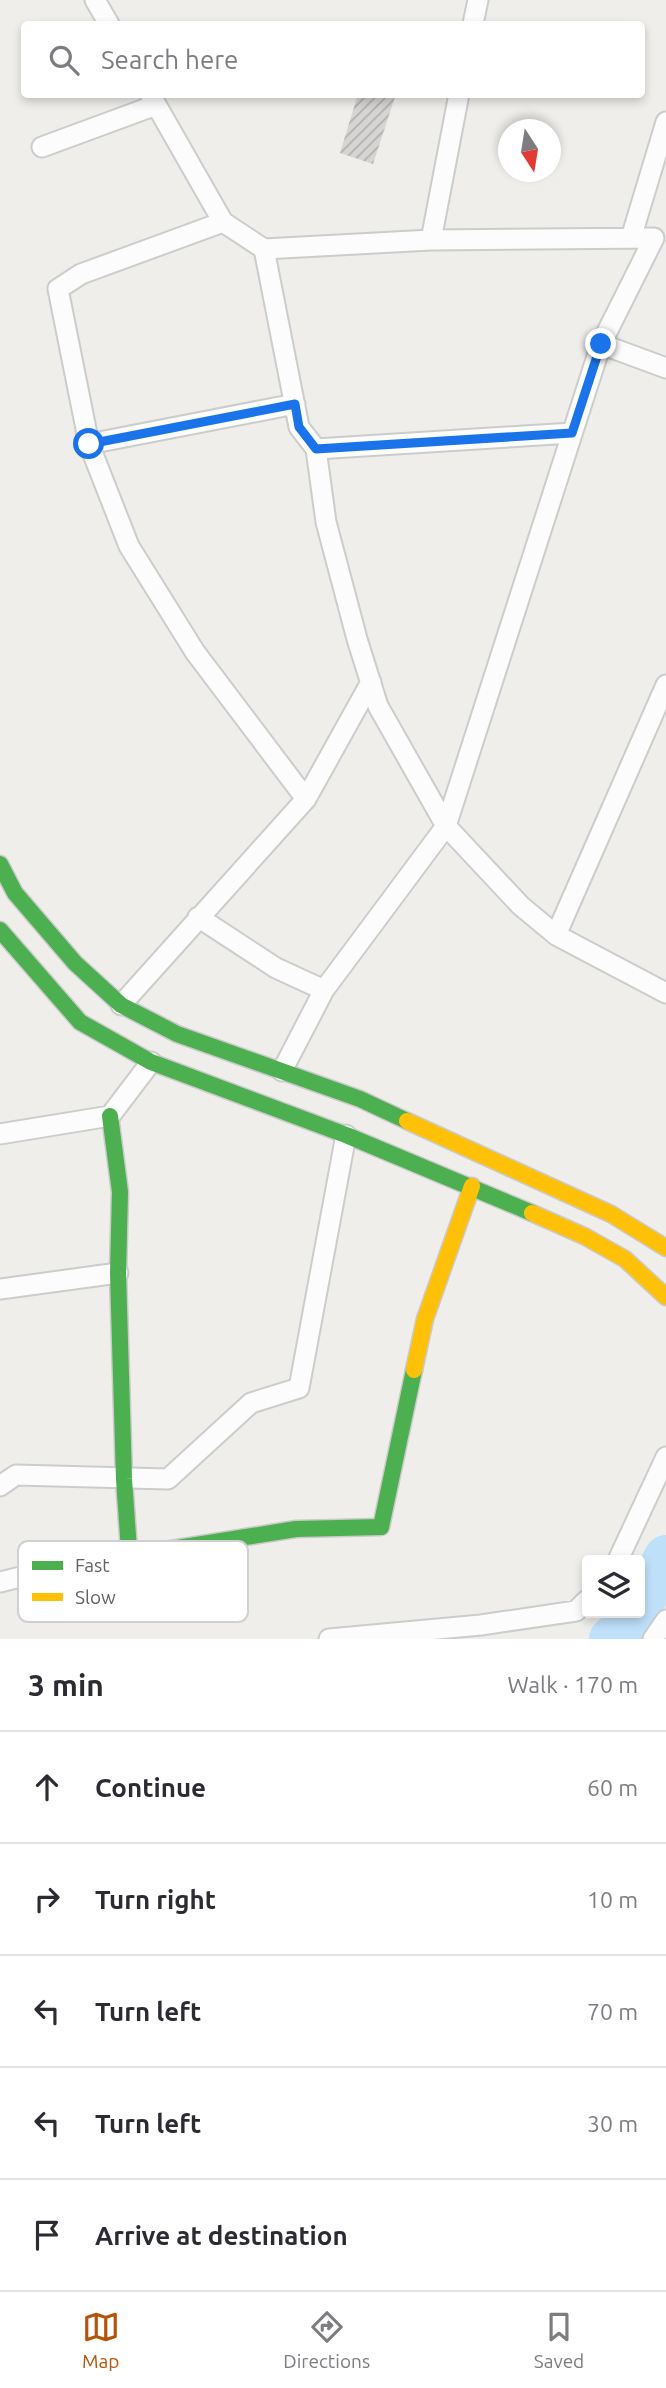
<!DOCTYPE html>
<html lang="en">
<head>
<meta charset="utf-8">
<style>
	body { margin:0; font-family:Ubuntu,sans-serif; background:#f7f7f7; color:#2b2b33 }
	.controls { position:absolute; right:21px; bottom:21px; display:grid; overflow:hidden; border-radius:7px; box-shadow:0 4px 10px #0003 }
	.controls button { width:63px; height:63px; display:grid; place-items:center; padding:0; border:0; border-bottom:2px solid #e1e1e2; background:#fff; color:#2b2b33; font:35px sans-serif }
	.compass { position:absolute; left:498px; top:119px; width:63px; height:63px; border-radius:50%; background:#fff; box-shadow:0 4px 10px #0003; rotate:168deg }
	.stop { position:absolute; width:21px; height:21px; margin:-16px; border:5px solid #1a73e8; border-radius:50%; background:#fff }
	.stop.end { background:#1a73e8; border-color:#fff; box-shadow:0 2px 7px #0008 }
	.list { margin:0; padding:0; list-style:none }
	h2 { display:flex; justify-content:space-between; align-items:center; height:91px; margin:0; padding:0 28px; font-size:30px }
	h2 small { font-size:23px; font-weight:400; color:#7c7c81 }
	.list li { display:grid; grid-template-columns:46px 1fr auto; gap:21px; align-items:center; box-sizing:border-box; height:112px; padding:0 28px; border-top:2px solid #e1e1e2 }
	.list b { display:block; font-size:26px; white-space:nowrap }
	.list em { font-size:23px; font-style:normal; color:#7c7c81 }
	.icon { flex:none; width:38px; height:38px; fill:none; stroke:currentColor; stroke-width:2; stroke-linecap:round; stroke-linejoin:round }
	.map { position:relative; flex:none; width:666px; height:1639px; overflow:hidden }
	.search { position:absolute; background:#fff; box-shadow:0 4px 10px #0003; left:21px; right:21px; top:21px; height:77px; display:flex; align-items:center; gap:18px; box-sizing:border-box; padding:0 24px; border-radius:7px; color:#7c7c81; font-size:26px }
	.sheet { height:651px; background:#fff }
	nav { display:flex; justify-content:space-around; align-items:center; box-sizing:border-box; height:98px; border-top:2px solid #e1e1e2; background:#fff; font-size:19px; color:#7c7c81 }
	nav a { display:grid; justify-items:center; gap:4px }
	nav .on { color:#b45309 }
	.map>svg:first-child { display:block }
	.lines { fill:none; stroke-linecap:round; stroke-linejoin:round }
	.river { stroke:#bfe0f9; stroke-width:44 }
	.building { fill:url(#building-hatch) }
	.street-casing { stroke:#cbcccc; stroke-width:23 }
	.fast-casing { stroke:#cacacb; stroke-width:19 }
	.slow-casing { stroke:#cacacb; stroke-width:19 }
	.street { stroke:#fdfcfc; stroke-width:19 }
	.fast { stroke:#4caf50; stroke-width:16 }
	.slow { stroke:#ffc107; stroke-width:16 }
	.route { stroke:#1a73e8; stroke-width:9 }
	.key { fill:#fff; stroke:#cfd0d2; stroke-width:2 }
	.key-label { font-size:19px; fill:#5f6368 }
</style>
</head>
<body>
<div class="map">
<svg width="666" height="1639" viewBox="0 0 666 1639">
	<defs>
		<pattern id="building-hatch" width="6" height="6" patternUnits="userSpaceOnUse" patternTransform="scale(1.75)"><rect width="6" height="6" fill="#d6d5d3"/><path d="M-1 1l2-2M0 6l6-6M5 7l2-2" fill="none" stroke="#b1b0af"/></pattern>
	</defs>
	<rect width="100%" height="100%" fill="#efeeea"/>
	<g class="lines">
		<!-- river -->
		<path class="river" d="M640,1607L666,1557
			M611,1639L633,1620L637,1613"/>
	</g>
	<!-- building -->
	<path class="building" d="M358,94H396L373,164L340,153Z"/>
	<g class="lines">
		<!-- street casing -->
		<g class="street-casing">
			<path id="street" d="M95,0L109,24
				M473,24L478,0
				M150,94L223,222L264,249L431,240L654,238L601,344L666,368
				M42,147L156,105
				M223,222L81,274L58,289L89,444L129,546L195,652L306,799
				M631,238L666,122
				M431,240L459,94
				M264,249L299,427L316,449L326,522L357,639L378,706L446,826L521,906L556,935
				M89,444L295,404
				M316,449L572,433
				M666,685L556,935L666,993
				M198,917L276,968L324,990
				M121,1005L306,799L371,682
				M282,1071L324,990L446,826L601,344
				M0,1134L110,1116L151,1062
				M0,1289L118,1273
				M0,1486L16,1475L168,1479L251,1403L299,1388L346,1135
				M618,1560L666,1457
				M0,1582L129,1550
				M329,1639L481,1625L576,1611L587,1600
				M653,1639L666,1620"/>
		</g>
		<!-- fast casing -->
		<g class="fast-casing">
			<path id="fast" d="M0,864L15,893L75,963L121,1005L177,1034L360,1099L407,1121
				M0,930L80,1022L151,1062L346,1135L532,1213
				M110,1116L120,1192L118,1273L124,1479L129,1550H165L296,1529L381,1527L414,1370"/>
		</g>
		<!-- slow casing -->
		<g class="slow-casing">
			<path id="slow" d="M407,1121L611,1214L666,1248
				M532,1213L584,1236L625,1259L666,1297
				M414,1370L425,1319L472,1186"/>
		</g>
		<!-- street -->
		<use href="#street" class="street"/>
		<!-- fast -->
		<use href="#fast" class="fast"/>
		<!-- slow -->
		<use href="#slow" class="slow"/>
	</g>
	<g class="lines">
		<!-- route -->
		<path class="route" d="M89,444L295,404L299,427L316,449L572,433L601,344"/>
	</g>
	<!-- legend -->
	<rect x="18" y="1541" width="230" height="81" rx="10" class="key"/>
	<rect x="32" y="1561" width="31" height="9" fill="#4caf50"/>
	<rect x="32" y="1593" width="31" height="8" fill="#ffc107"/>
	<g class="key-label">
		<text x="75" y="1572">Fast</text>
		<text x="75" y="1604">Slow</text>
	</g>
</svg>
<div class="controls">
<button><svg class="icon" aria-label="layers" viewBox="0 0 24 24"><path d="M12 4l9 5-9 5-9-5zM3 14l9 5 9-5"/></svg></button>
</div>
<svg class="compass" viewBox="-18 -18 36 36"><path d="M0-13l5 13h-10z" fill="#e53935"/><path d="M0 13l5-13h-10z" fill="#7c7c81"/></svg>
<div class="stop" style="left:89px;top:444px"></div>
<div class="stop end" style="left:601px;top:344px"></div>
<div class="search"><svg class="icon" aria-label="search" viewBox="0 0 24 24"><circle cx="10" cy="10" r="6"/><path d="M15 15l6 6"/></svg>Search here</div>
</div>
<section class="sheet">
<h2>3 min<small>Walk · 170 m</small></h2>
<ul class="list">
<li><svg class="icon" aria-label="ahead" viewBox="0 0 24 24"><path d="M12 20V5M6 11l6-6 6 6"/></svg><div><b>Continue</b></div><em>60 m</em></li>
<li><svg class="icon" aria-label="right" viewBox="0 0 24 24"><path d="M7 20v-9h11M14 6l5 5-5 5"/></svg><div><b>Turn right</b></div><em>10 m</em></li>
<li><svg class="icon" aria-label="left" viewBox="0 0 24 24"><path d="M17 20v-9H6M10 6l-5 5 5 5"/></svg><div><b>Turn left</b></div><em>70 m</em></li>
<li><svg class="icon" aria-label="left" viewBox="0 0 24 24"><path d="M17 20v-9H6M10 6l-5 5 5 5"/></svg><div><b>Turn left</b></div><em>30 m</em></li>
<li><svg class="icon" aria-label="arrive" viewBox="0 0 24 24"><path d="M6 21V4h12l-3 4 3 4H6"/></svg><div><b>Arrive at destination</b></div></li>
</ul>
</section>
<nav>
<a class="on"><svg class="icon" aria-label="map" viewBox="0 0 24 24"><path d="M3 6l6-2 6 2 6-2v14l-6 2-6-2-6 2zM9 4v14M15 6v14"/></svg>Map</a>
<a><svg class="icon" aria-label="directions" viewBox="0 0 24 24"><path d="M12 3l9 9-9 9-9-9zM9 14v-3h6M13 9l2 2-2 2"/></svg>Directions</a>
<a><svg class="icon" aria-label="saved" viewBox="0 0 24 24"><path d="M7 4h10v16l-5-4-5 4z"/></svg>Saved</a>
</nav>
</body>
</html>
